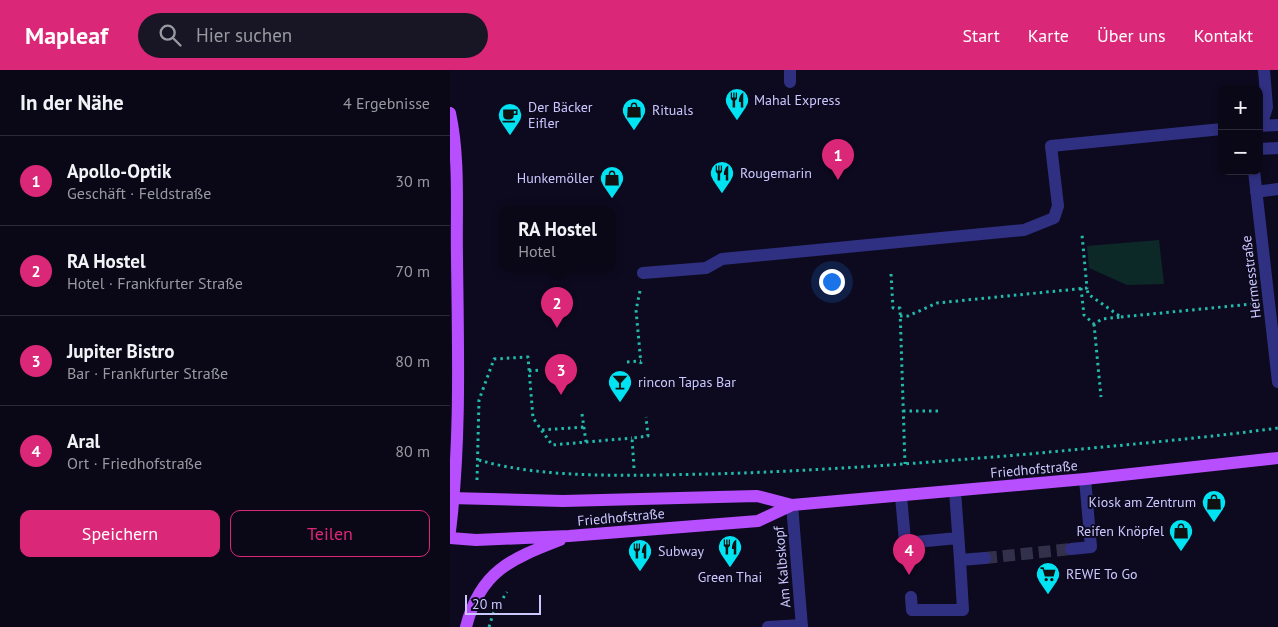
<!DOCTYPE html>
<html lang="de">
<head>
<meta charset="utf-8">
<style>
	body { margin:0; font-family:"PT Sans",sans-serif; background:#181624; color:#f1f3f6 }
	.controls { position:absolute; right:15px; top:15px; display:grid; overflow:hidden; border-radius:10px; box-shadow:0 2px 8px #0003 }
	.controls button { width:45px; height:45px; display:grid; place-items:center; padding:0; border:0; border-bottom:1px solid #2a2936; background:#0a0817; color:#f1f3f6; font:25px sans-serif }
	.scale { position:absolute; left:15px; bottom:12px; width:76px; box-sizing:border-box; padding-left:5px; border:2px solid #ccc8ff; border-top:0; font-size:14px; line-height:18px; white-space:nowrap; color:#ccc8ff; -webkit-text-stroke:4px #0d0a1f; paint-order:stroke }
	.you { position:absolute; left:381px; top:211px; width:18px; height:18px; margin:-12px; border:4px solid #fff; border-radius:50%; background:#1a73e8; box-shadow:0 0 0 8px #1a73e833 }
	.badge { display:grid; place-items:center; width:32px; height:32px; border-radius:50%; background:#db2777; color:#fff; font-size:16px; font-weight:700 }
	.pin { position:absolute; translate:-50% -41px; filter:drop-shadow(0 1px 2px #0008) }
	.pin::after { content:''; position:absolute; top:26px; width:18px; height:15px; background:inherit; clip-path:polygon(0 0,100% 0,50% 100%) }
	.popup { position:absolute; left:50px; top:136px; width:115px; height:65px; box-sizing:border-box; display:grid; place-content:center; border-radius:10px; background:#0a0817; filter:drop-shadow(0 1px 4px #0005); font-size:16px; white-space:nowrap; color:#999aa1 }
	.popup b { font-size:19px; color:#f1f3f6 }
	.popup::after { content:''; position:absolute; left:50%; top:100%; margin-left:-10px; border:10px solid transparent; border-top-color:#0a0817 }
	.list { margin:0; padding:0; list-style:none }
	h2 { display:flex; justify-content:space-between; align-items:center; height:65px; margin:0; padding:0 20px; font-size:21px }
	h2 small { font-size:16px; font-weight:400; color:#999aa1 }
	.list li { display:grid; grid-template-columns:32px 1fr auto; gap:15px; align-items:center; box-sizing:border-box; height:90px; padding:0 20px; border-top:1px solid #2a2936 }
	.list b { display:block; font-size:19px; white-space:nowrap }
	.list p { margin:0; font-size:16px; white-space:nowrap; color:#999aa1 }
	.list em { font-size:16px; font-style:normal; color:#999aa1 }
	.actions { display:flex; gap:10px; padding:15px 20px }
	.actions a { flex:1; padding:11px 0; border:1px solid #db2777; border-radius:10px; text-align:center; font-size:18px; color:#db2777 }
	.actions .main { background:#db2777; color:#fff }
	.icon { flex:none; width:28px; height:28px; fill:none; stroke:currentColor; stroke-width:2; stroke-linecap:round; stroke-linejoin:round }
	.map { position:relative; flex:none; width:828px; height:557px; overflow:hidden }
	header { display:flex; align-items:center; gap:30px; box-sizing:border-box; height:70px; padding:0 25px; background:#db2777; color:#fff }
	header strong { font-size:24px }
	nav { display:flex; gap:28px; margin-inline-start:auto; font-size:18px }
	.search { width:350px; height:45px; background:#181624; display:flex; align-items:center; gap:12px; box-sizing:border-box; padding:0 18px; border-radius:28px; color:#999aa1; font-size:19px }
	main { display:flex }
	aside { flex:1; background:#0a0817 }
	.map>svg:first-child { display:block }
	.green { fill:#0c2927 }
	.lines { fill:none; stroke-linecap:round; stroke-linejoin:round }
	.minor-tunnel { stroke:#33304c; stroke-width:12; stroke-dasharray:12 6; stroke-linecap:butt }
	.path { stroke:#21baab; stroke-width:3; stroke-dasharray:2.5 4; stroke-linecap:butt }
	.minor { stroke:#303083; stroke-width:12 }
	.major { stroke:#b74fff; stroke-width:12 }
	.labels { text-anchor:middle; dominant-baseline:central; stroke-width:4; stroke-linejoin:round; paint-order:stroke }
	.poi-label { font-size:14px; fill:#ccc8ff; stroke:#0d0a1f; text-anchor:start }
	.street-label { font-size:14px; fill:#ccc8ff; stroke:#0d0a1f }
</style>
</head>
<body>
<header>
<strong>Mapleaf</strong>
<div class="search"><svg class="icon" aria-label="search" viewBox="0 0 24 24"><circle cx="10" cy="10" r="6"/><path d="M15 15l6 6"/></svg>Hier suchen</div>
<nav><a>Start</a><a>Karte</a><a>Über uns</a><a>Kontakt</a></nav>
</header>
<main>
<aside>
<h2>In der Nähe<small>4 Ergebnisse</small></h2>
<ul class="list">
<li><span class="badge">1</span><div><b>Apollo-Optik</b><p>Geschäft · Feldstraße</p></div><em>30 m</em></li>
<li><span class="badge">2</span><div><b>RA Hostel</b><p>Hotel · Frankfurter Straße</p></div><em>70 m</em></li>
<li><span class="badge">3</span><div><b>Jupiter Bistro</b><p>Bar · Frankfurter Straße</p></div><em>80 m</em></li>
<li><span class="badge">4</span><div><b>Aral</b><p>Ort · Friedhofstraße</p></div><em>80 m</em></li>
</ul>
<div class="actions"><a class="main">Speichern</a><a>Teilen</a></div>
</aside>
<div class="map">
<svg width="828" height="557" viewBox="0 0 828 557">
	<rect width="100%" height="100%" fill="#0d0a1f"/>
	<!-- green -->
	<path class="green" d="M709,170L714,214L677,215L639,198L637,176Z"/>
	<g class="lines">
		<!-- minor-tunnel -->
		<path class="minor-tunnel" d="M535,488L621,479"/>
		<!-- path -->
		<path class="path" d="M441,204L443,238H450L455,394
			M631,218L634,245L644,254L652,249L671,247L638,224L637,218
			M190,221L186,240L191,294
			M450,246H458L487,233L637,218L632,165
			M671,247L802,234
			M644,254L651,327
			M177,292L191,291
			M79,301L92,300
			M453,341H492
			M132,344L136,372
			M92,360L134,357
			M29,390C95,410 192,405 262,404C368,401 474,393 579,384C662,376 746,369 828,358
			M184,398L182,368L198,366L196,347
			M27,410L29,330L44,289L78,287L83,348L102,375L182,368
			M39,557L43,544L57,522"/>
		<!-- minor -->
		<path class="minor" d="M340,0V12
			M809,52L813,50L817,37L814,0
			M809,56L828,55
			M809,79L828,78
			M804,101L828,312
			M806,122L828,119
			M193,203L256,198L272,189L574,160L604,148L608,136L601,76L772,59
			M505,421L510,490L535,488
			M451,426L456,482
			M342,435L352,557
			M455,473L508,468
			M621,479L641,477L635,409
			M461,527L462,540H513L510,490
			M318,557L352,555"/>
		<!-- major -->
		<path class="major" d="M0,43C10,89 6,140 7,187C8,278 11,371 0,461
			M0,428L113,431L307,426L342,435L635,409L828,388
			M0,468L26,470L119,466L308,451L342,435
			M16,557C30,501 61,489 110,470"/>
	</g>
	<!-- icons -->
	<defs>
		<g id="restaurant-pin" transform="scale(1.25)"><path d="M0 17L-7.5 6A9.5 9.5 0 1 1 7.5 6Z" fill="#00e3f3" stroke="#0d0a1f"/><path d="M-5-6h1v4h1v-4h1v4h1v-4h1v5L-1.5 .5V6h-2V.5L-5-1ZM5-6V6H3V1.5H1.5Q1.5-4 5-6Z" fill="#111"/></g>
		<g id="shop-pin" transform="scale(1.25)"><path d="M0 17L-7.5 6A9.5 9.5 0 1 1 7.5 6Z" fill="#00e3f3" stroke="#0d0a1f"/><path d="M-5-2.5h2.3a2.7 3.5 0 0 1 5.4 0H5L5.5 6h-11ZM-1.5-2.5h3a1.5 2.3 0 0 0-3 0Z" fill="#111"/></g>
		<g id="cafe-pin" transform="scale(1.25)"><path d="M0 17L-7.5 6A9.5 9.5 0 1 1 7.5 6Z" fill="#00e3f3" stroke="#0d0a1f"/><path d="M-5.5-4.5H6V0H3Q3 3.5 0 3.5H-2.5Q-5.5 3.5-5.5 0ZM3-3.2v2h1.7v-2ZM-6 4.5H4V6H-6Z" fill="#111"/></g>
		<g id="bar-pin" transform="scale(1.25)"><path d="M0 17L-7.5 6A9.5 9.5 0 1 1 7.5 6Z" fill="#00e3f3" stroke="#0d0a1f"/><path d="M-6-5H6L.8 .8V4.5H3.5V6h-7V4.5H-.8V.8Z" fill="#111"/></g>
		<g id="supermarket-pin" transform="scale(1.25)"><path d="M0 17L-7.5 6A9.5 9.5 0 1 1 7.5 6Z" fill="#00e3f3" stroke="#0d0a1f"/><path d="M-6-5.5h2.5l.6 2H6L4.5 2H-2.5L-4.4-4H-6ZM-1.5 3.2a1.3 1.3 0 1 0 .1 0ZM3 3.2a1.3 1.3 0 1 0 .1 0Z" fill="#111"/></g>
	</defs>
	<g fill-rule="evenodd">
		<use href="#restaurant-pin" x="287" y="30"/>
		<use href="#shop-pin" x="184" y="40"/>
		<use href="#cafe-pin" x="60" y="45"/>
		<use href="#restaurant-pin" x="272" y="103"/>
		<use href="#shop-pin" x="162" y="108"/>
		<use href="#bar-pin" x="170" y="312"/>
		<use href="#shop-pin" x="764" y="432"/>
		<use href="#shop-pin" x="731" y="461"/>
		<use href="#restaurant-pin" x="280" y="477"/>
		<use href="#restaurant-pin" x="190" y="481"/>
		<use href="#supermarket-pin" x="598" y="504"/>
	</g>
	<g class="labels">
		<!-- poi labels -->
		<g class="poi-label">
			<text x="304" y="30">Mahal Express</text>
			<text x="78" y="37">Der Bäcker<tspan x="78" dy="16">Eifler</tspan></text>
			<text x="202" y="40">Rituals</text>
			<text x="290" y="103">Rougemarin</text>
			<text x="144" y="108" text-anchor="end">Hunkemöller</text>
			<text x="188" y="312">rincon Tapas Bar</text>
			<text x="746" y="432" text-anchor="end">Kiosk am Zentrum</text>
			<text x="714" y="461" text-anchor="end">Reifen Knöpfel</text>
			<text x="208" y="481">Subway</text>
			<text x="616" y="504">REWE To Go</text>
			<text x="280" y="507" text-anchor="middle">Green Thai</text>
		</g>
		<!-- street labels -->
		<g class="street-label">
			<text transform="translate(801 207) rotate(-97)">Hermesstraße</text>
			<text transform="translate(584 399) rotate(-5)">Friedhofstraße</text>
			<text transform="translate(171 447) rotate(-5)">Friedhofstraße</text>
			<text transform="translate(332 497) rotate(-95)">Am Kalbskopf</text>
		</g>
	</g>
</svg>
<div class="controls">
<button>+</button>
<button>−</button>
</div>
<div class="scale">20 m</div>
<div class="you"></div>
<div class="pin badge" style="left:388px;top:110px">1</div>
<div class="pin badge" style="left:107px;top:258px">2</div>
<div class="popup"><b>RA Hostel</b>Hotel</div>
<div class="pin badge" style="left:111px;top:325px">3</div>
<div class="pin badge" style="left:459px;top:505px">4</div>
</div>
</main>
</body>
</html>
